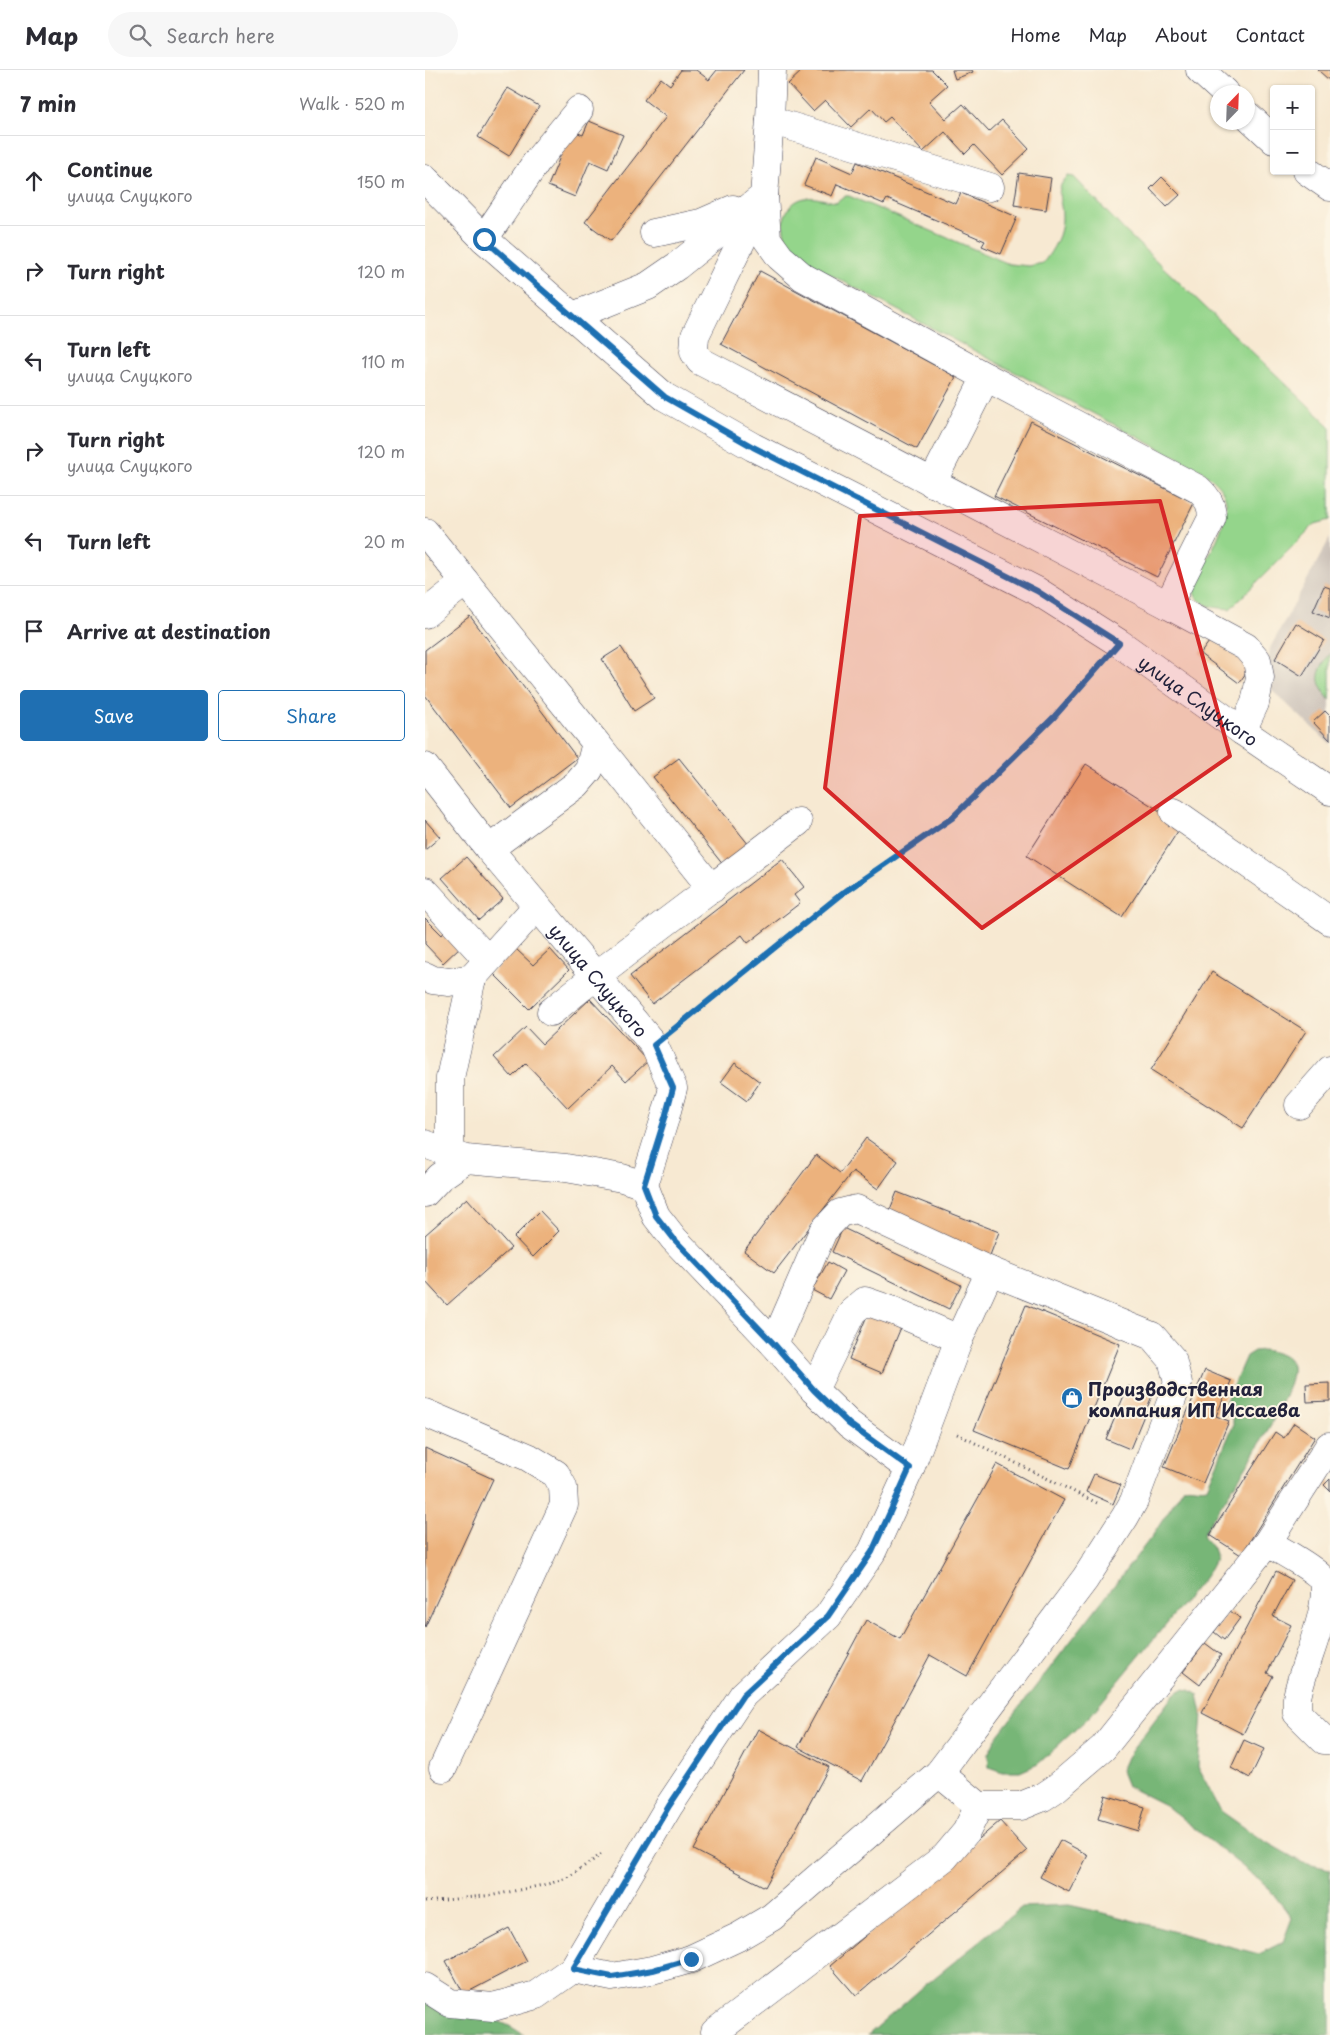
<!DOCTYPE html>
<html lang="en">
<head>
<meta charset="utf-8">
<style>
	body { margin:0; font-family:"Playpen Sans",sans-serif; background:#f7f7f7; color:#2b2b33 }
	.controls { position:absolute; right:15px; top:15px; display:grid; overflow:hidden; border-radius:5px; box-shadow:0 1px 4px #0004 }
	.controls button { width:45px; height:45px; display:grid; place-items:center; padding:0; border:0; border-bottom:1px solid #e1e1e2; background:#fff; color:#2b2b33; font:25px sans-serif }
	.compass { position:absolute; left:785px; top:15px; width:45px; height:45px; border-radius:50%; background:#fff; box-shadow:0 1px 4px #0004; rotate:23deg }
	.stop { position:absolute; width:15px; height:15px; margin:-11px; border:4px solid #1f6fb2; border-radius:50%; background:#fff }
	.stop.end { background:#1f6fb2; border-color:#fff; box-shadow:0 1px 5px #0008 }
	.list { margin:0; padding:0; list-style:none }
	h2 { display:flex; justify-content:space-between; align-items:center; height:65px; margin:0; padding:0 20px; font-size:21px }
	h2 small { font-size:16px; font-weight:400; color:#7c7c81 }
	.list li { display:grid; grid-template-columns:32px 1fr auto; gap:15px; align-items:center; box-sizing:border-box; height:90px; padding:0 20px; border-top:1px solid #e1e1e2 }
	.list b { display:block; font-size:19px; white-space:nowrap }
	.list p { margin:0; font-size:16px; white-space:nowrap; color:#7c7c81 }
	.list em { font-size:16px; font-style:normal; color:#7c7c81 }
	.actions { display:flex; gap:10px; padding:15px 20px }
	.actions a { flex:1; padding:11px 0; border:1px solid #1f6fb2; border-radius:5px; text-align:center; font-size:18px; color:#1f6fb2 }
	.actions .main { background:#1f6fb2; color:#fff }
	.icon { flex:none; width:28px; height:28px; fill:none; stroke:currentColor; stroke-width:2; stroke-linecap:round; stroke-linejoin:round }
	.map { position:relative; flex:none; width:905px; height:1965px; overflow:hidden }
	header { display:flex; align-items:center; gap:30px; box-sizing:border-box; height:70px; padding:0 25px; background:#fff; border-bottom:1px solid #e1e1e2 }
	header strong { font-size:24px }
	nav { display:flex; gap:28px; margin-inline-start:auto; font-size:18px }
	.search { width:350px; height:45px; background:#f7f7f7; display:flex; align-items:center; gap:12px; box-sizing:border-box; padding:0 18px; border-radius:28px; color:#7c7c81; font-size:19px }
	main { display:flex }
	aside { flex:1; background:#fff }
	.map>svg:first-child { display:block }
	.industrial { fill:#ccc2b9 }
	.green { fill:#94d58b; stroke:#5b7c63 }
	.forest { fill:#77b677; stroke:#4c6c59 }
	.building { fill:#ecb27d }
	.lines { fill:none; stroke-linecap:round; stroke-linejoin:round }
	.minor-casing { stroke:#424052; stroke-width:29 }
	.path { stroke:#424052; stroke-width:3; stroke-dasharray:1 4; stroke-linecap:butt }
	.minor { stroke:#fff; stroke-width:28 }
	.route { stroke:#1f6fb2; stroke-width:6 }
	.marked { fill:#d62828; fill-opacity:0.2; stroke:#d62828; stroke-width:4; stroke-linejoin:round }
	.labels { text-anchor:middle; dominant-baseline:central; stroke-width:4; stroke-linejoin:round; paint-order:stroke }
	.street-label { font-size:18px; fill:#22223b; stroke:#fcf5e5 }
	.poi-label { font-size:18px; font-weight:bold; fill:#22223b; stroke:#fcf5e5; text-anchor:start }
</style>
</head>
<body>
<header>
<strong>Map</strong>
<div class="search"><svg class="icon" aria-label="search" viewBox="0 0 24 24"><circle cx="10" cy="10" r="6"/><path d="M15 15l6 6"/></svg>Search here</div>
<nav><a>Home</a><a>Map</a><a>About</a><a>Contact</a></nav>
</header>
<main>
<aside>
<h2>7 min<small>Walk · 520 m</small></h2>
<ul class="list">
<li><svg class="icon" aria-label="ahead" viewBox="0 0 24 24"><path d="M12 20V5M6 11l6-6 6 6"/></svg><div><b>Continue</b><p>улица Слуцкого</p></div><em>150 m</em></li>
<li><svg class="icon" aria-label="right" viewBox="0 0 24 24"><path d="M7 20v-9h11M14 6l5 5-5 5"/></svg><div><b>Turn right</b></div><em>120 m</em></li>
<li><svg class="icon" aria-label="left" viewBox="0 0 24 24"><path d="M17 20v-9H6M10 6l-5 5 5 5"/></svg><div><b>Turn left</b><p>улица Слуцкого</p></div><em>110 m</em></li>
<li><svg class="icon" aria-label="right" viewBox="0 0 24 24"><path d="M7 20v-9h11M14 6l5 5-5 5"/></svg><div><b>Turn right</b><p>улица Слуцкого</p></div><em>120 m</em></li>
<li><svg class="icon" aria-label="left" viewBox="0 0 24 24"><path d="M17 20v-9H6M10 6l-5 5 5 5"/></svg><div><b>Turn left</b></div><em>20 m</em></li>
<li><svg class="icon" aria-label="arrive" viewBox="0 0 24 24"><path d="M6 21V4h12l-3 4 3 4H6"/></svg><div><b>Arrive at destination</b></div></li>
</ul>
<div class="actions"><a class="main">Save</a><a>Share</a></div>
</aside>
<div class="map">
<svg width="905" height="1965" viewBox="0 0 905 1965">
	<rect width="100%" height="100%" fill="#fcf5e5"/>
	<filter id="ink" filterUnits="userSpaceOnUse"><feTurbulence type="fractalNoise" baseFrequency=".02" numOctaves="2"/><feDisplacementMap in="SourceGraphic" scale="10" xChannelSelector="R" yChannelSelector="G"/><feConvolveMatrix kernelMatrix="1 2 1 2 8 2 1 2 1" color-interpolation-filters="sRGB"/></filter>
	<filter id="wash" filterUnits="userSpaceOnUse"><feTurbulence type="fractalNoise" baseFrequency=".0096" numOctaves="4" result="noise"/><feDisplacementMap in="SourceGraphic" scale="20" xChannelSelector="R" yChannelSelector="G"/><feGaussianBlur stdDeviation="1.12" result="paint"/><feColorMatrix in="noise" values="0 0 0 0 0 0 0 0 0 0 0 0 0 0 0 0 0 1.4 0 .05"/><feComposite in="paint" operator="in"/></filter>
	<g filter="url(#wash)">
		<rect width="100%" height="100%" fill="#f7e9d2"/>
		<!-- industrial -->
		<path class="industrial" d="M905,468V674L840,614L845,578Z"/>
		<!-- green -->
		<path class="green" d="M643,106L649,107L699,160L905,356V450L890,454L805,539C787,537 775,537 767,519C777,497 808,450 800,427C796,415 787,409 777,401L391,197C381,190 370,185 364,174C353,157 359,132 380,128C389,126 402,131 411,132L419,126H424L584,194L604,196L618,193C628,180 638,164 637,146C637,130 628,120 643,106Z
			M905,583V630C888,610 892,603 905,583Z"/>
		<!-- forest -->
		<path class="forest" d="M838,1280C848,1282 864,1284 867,1296C873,1324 796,1435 778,1464C780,1471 784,1472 787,1478C795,1488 785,1499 779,1508L665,1646L613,1694L595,1702H577L564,1697L563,1684L573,1665L728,1465L759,1417C768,1415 773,1419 782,1417L808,1356V1348L799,1344V1336L821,1286L829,1281Z
			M758,1619L765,1620L773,1625L777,1643L773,1697L796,1741L834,1768L878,1793L905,1799V1965H443L498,1917L597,1837L644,1835L675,1842L834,1884L858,1872L867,1848L842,1816L740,1735L702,1716L696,1701L702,1687L749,1624Z
			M0,1930C33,1939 71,1945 99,1965H4L0,1962Z"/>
		<g id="blocks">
			<!-- building -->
			<path class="building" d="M256,0H271L284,10L292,0H319L186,171L160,152L241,47L219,30L236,8L245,15Z
				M378,0H507L522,15L504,31L521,49L538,34L564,62L577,50L604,79L577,105L549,75L540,84L520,62L498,82L465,47L459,52L446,38L426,57L400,30L388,41L363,14Z
				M527,0H547L548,2L530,9Z
				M893,0H905V11Z
				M83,18L114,36L84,86L53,67Z
				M164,51L198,65L183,99L165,91L150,127L123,116L146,60L158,65Z
				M391,87L427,103L432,92L531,134L536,123L592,147L576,184L557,176L560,171L462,129L459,134L412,114L407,126L379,115Z
				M594,103L626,108L621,140L589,135Z
				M737,107L755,125L742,137L725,119Z
				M335,201L531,307L492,379L296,274Z
				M606,351L769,433L732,507L569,426Z
				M899,516L905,518V548L888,541Z
				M45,546L152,688L86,738L0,625V580Z
				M871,553L899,570L877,606L850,589Z
				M787,568L825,597L814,613L775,584Z
				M196,577L229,628L209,641L177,589Z
				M900,641L905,646V670L888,652Z
				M254,688L324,775L299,796L228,707Z
				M661,694L757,755L697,847L602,786Z
				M0,750L15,767L0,780Z
				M41,787L78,829L54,850L17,808Z
				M357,789L379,817L369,825L375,833L323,873L317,865L227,934L205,906Z
				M0,848L17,865L21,860L36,876L18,893L0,874Z
				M91,879L108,895L125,879L144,900L104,939L67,902Z
				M787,902L881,961L818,1058L726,1000Z
				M165,929L223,991L201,1011L187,996L143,1038L101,993L87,1007L69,987L101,957L117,974Z
				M310,993L335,1012L322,1031L296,1012Z
				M441,1068L473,1091L453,1119L428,1101L349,1203L319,1181L391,1085L415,1103Z
				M472,1122L574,1162L564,1188L462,1147Z
				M42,1128L86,1178L22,1235L0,1211V1165Z
				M115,1141L134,1161L108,1187L89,1167Z
				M418,1158L536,1215L524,1239L407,1182Z
				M403,1192L419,1201L404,1229L387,1220Z
				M601,1235L695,1274L644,1399L549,1360Z
				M444,1241L477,1255L457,1303L424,1289Z
				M780,1300L806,1311L791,1346L804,1351L778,1413L739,1397Z
				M905,1313V1331L882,1332L881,1314Z
				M703,1316L727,1326L705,1379L681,1369Z
				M869,1353L890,1367L816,1485L785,1465L850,1362L859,1368Z
				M0,1378L68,1409L0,1557Z
				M572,1394L639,1430L542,1606L505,1585L437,1711L373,1677L441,1550L475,1569Z
				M669,1404L696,1415L688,1434L661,1422Z
				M905,1409V1421L899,1415Z
				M851,1501L867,1510L848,1546L866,1555L842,1603L848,1606L818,1664L777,1643Z
				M805,1541L815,1548L799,1570L789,1562Z
				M780,1573L796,1585L775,1615L758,1602Z
				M333,1659L404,1697L340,1817L269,1780Z
				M819,1670L839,1679L825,1708L806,1698Z
				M680,1725L720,1737L713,1761L673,1749Z
				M575,1751L602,1781L431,1926L405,1896Z
				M635,1770L663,1785L644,1822L615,1807Z
				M84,1858L102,1891L39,1924L21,1891Z"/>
		</g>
	</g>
	<g filter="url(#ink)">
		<use href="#blocks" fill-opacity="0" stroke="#424052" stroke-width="1"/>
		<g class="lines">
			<!-- minor casing -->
			<g class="minor-casing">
				<g id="minor">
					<path d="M775,0L799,22"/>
					<path d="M822,45L849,70"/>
					<path d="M345,50L565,117"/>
					<path d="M882,101L905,117"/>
					<path id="s1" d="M0,109L59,169L240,327L328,377L612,521L694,573L817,661L905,721"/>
					<path d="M339,126L342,169L355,187L378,207L561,307L773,419C783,428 787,435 787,448L743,535L821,577L832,590L835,608L830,633L817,661"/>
					<path d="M338,127L270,266L269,282L275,291L743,535"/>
					<path d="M229,163L276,153L308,139"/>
					<path d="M59,169L112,91L154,40"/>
					<path d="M148,246L223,216L252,196L339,126L345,50L347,0"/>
					<path d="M507,413L561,307"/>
					<path d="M0,462L171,673L164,700L152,714L64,779"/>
					<path d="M0,544L40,512"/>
					<path d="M171,673L287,819"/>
					<path id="s2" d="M0,697L64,779L229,975L248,1018L240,1048L219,1115L231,1146L249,1169L349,1274L389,1320L424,1354L485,1399L447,1482L403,1546L318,1625L244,1736L148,1899L111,1925L68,1937L25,1933L0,1917"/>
					<path d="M749,742L905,851"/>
					<path d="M0,821L62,889"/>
					<path d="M0,906L8,910L24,912L47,908L112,836"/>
					<path d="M126,942C206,876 291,816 373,752"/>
					<path d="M874,1035L905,1000"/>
					<path d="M0,1074L41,1089L141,1098L197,1108L219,1115"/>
					<path d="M25,1083V1008L47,908"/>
					<path d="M0,1123L15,1107L41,1089"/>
					<path d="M389,1320L427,1242L440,1231L469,1241L534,1269"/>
					<path d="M0,1343L103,1387L131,1404L138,1417L139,1435L18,1698"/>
					<path d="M485,1399L534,1269L565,1201"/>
					<path d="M842,1473C854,1479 893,1501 899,1511C905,1544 877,1595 872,1628C872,1633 872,1638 872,1643L899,1670H905"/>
					<path d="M514,1703L554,1736H596L618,1727L630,1719L678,1678L842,1473L904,1376"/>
					<path d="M148,1899L187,1907L227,1900L266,1889L313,1867L347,1847L514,1703L660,1509L700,1447L709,1431L753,1313L747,1289L727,1266L565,1201L431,1139L415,1143L398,1161L349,1274"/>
					<path d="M290,1962L520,1787L541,1762L554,1736"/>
				</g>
			</g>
			<!-- path -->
			<path class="path" d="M253,956L415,825L527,748L629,647L672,597
				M532,1364L672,1433
				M0,1832L69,1825L123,1814L142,1808L177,1784"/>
			<!-- minor -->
			<use href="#minor" class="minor"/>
		</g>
	</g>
	<g class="lines" filter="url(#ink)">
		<!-- route -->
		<path class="route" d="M59,169L240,327L328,377L612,521L694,573L629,647L527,748L415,825L229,975L248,1018L240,1048L219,1115L231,1146L249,1169L349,1274L389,1320L424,1354L485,1398L447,1482L403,1546L318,1625L244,1736L148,1899L187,1907L228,1900L266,1889"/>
	</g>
	<!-- marked area -->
	<path class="marked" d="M735,431L805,686L557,858L400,718L435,446Z"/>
	<!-- icons -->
	<defs>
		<g id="shop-disc" transform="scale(1.125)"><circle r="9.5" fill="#1f6fb2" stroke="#fcf5e5"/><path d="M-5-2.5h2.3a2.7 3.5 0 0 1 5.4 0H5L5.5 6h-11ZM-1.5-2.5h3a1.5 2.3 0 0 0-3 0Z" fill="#fff"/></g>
	</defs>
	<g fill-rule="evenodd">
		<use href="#shop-disc" x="647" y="1328"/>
	</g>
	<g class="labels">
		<!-- street labels -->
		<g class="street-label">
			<text stroke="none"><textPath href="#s1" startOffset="939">улица Слуцкого</textPath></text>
			<text stroke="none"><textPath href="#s2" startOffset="275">улица Слуцкого</textPath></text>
		</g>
		<!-- poi labels -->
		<g class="poi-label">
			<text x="663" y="1318">Производственная<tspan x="663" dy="21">компания ИП Иссаева</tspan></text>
		</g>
	</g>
</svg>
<div class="controls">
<button>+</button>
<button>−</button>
</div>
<svg class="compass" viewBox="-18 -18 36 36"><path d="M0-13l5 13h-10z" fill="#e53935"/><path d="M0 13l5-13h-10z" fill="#7c7c81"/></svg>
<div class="stop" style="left:59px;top:169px"></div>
<div class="stop end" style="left:266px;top:1889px"></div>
</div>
</main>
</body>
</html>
